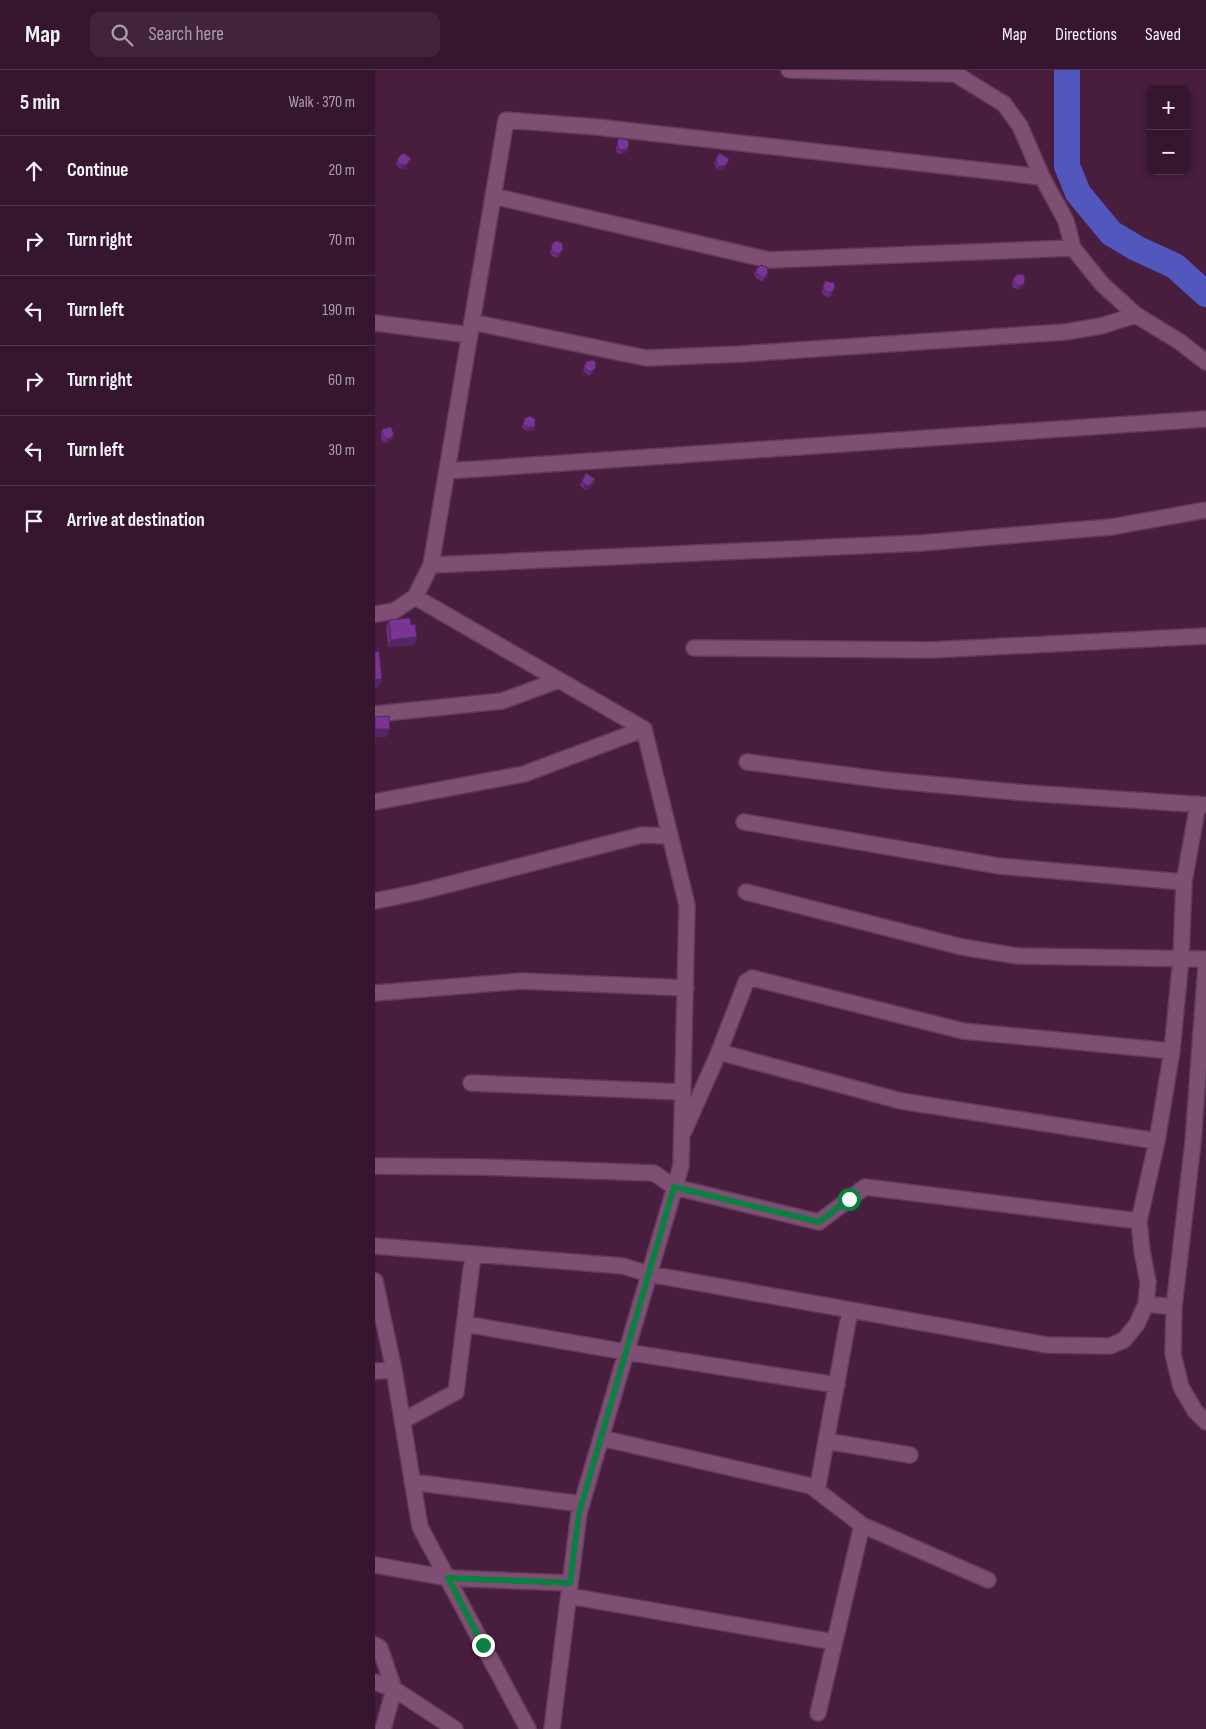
<!DOCTYPE html>
<html lang="en">
<head>
<meta charset="utf-8">
<style>
	body { margin:0; font-family:"Sofia Sans Condensed",sans-serif; background:#41233a; color:#f1f3f6 }
	.controls { position:absolute; right:15px; top:15px; display:grid; overflow:hidden; border-radius:10px; box-shadow:0 2px 8px #0003 }
	.controls button { width:45px; height:45px; display:grid; place-items:center; padding:0; border:0; border-bottom:1px solid #50354a; background:#36162e; color:#f1f3f6; font:25px sans-serif }
	.stop { position:absolute; width:15px; height:15px; margin:-11px; border:4px solid #0b8043; border-radius:50%; background:#fff }
	.stop.end { background:#0b8043; border-color:#fff; box-shadow:0 1px 5px #0008 }
	.list { margin:0; padding:0; list-style:none }
	h2 { display:flex; justify-content:space-between; align-items:center; height:65px; margin:0; padding:0 20px; font-size:21px }
	h2 small { font-size:16px; font-weight:400; color:#aa9faa }
	.list li { display:grid; grid-template-columns:32px 1fr auto; gap:15px; align-items:center; box-sizing:border-box; height:70px; padding:0 20px; border-top:1px solid #50354a }
	.list b { display:block; font-size:19px; white-space:nowrap }
	.list em { font-size:16px; font-style:normal; color:#aa9faa }
	.icon { flex:none; width:28px; height:28px; fill:none; stroke:currentColor; stroke-width:2; stroke-linecap:round; stroke-linejoin:round }
	.map { position:relative; flex:none; width:831px; height:1659px; overflow:hidden }
	header { display:flex; align-items:center; gap:30px; box-sizing:border-box; height:70px; padding:0 25px; background:#36162e; border-bottom:1px solid #50354a }
	header strong { font-size:24px }
	nav { display:flex; gap:28px; margin-inline-start:auto; font-size:18px }
	.search { width:350px; height:45px; background:#41233a; display:flex; align-items:center; gap:12px; box-sizing:border-box; padding:0 18px; border-radius:10px; color:#aa9faa; font-size:19px }
	main { display:flex }
	aside { flex:1; background:#36162e }
	.map>svg:first-child { display:block }
	.lines { fill:none; stroke-linecap:round; stroke-linejoin:round }
	.river { stroke:#5157bd; stroke-width:26 }
	.minor-casing { stroke:#613c5a; stroke-width:18 }
	.minor { stroke:#7e4f72; stroke-width:15 }
	.wall { fill:#692d7d }
	.shaded-wall { fill:#552466 }
	.building { fill:#7a3491; stroke:#552466 }
	.route { stroke:#0b8043; stroke-width:6 }
</style>
</head>
<body>
<header>
<strong>Map</strong>
<div class="search"><svg class="icon" aria-label="search" viewBox="0 0 24 24"><circle cx="10" cy="10" r="6"/><path d="M15 15l6 6"/></svg>Search here</div>
<nav><a>Map</a><a>Directions</a><a>Saved</a></nav>
</header>
<main>
<aside>
<h2>5 min<small>Walk · 370 m</small></h2>
<ul class="list">
<li><svg class="icon" aria-label="ahead" viewBox="0 0 24 24"><path d="M12 20V5M6 11l6-6 6 6"/></svg><div><b>Continue</b></div><em>20 m</em></li>
<li><svg class="icon" aria-label="right" viewBox="0 0 24 24"><path d="M7 20v-9h11M14 6l5 5-5 5"/></svg><div><b>Turn right</b></div><em>70 m</em></li>
<li><svg class="icon" aria-label="left" viewBox="0 0 24 24"><path d="M17 20v-9H6M10 6l-5 5 5 5"/></svg><div><b>Turn left</b></div><em>190 m</em></li>
<li><svg class="icon" aria-label="right" viewBox="0 0 24 24"><path d="M7 20v-9h11M14 6l5 5-5 5"/></svg><div><b>Turn right</b></div><em>60 m</em></li>
<li><svg class="icon" aria-label="left" viewBox="0 0 24 24"><path d="M17 20v-9H6M10 6l-5 5 5 5"/></svg><div><b>Turn left</b></div><em>30 m</em></li>
<li><svg class="icon" aria-label="arrive" viewBox="0 0 24 24"><path d="M6 21V4h12l-3 4 3 4H6"/></svg><div><b>Arrive at destination</b></div></li>
</ul>
</aside>
<div class="map">
<svg width="831" height="1659" viewBox="0 0 831 1659">
	<rect width="100%" height="100%" fill="#481d3e"/>
	<g class="lines">
		<!-- river -->
		<path class="river" d="M692,0V96L703,123L736,163L761,178L800,196L831,224"/>
		<!-- minor casing -->
		<g class="minor-casing">
			<path id="minor" d="M414,0L578,4
				M574,0L629,34L645,56L667,107L691,151L698,178L727,214L761,245L805,272L831,292
				M118,126L394,190L698,178
				M97,252L271,288L365,284L690,262L726,256L761,245
				M0,253L95,265
				M72,401L831,349
				M56,495L546,473L736,457L831,440
				M40,527L269,659L312,835L306,1096L204,1443L177,1659
				M0,544L19,541L40,527L56,495L131,50L222,57L667,107
				M319,578L556,580L831,566
				M0,644L127,631L184,610
				M372,692L510,710L652,723L831,735
				M0,732L149,704L269,659
				M369,752L624,796L809,812
				M371,822L587,877L643,886L831,889
				M0,831L44,822L267,765L295,766
				M831,896L818,1072L799,1237L798,1284L806,1317L820,1341L831,1352
				M0,923L147,911L311,918
				M344,982L526,1031L782,1071
				M96,1013L307,1022
				M309,1061L344,982L371,912L377,908L588,961L797,981
				M0,1096L108,1097L279,1103L299,1117L444,1152L490,1117L764,1151
				M0,1176L248,1196L274,1204L672,1275L735,1276L749,1270L762,1254L771,1234L773,1212L767,1181L764,1151L782,1071L797,981L806,888L809,812L823,734
				M0,1211L19,1300L45,1457L153,1659
				M771,1234L799,1237
				M90,1254L251,1282L462,1315
				M0,1301L19,1300
				M27,1351L81,1322L98,1184
				M226,1368L436,1416L487,1455L613,1510
				M451,1371L535,1385
				M37,1412L207,1434
				M442,1421L475,1240
				M0,1495L73,1508L195,1513
				M194,1526L459,1572
				M0,1575L5,1578L19,1619L8,1659
				M0,1612L19,1619L80,1659
				M443,1643L487,1455"/>
		</g>
		<!-- minor -->
		<use href="#minor" class="minor"/>
	</g>
	<!-- wall -->
	<path class="wall" d="M244,68L254,75L251,83L246,84L242,83L241,78Z
		M23,88H36L34,92L30,99H25L22,96L21,92Z
		M341,89H354L349,99L342,100L339,93Z
		M178,173L186,184L182,188L177,186L175,182Z
		M381,200L393,203L391,207L387,212L381,208L379,204Z
		M638,209L647,218L642,219L638,218L637,213Z
		M450,211L458,221L457,225L453,227L448,225L447,221Z
		M211,292L219,302L214,306L208,301Z
		M150,348L158,361H151L147,357Z
		M7,359L19,365L18,369L13,372L10,373L6,369V363Z
		M220,409L219,413L213,420L208,419L205,415L207,411Z
		M14,550L36,555L42,567L39,575L13,577L11,558Z"/>
	<!-- shaded-wall -->
	<path class="shaded-wall" d="M254,75L251,83L246,84L248,80Z
		M36,88L34,92L30,99H25L26,95Z
		M354,89L349,99L342,100L343,97Z
		M188,180L186,184L182,188L183,184Z
		M649,214L647,218L642,219L644,216Z
		M458,221L457,225L453,227L455,223Z
		M221,298L219,302L214,306L215,302Z
		M152,357H160L158,361H151Z
		M19,365L18,369L13,372L10,373L12,369Z
		M220,409L219,413L213,420L208,419L210,415Z
		M42,567L39,575L13,577L16,570Z
		M7,609L4,617H0V610Z
		M1,659H15L12,667H0Z"/>
	<!-- building -->
	<path class="building" d="M244,68L253,70L254,75L252,79L248,80L244,79L242,74Z
		M28,83L36,88L31,95H26L23,92V88Z
		M344,83L354,89L351,95L343,97L341,89Z
		M181,171L187,173L188,180L183,184L178,182L176,178L178,173Z
		M386,195L392,197L393,203L388,208L382,204L381,200Z
		M643,204L649,205L650,209L649,214L644,216L640,214L638,209Z
		M450,211L459,213L460,217L458,221L455,223L450,221L448,217Z
		M217,290L220,291L221,298L215,302L209,297L211,292Z
		M155,346L160,349V357H152L148,354L150,348Z
		M16,357L19,365L15,368L12,369L8,365L7,359Z
		M211,403L220,409L214,416L210,415L207,411Z
		M35,548L36,555L40,554L42,567L16,570L14,550Z
		M4,581L7,609L0,610V582Z
		M14,646L15,659H1L0,662V647Z"/>
	<g class="lines">
		<!-- route -->
		<path class="route" d="M108,1575L73,1508L195,1513L204,1443L299,1117L444,1152L474,1129"/>
	</g>
</svg>
<div class="controls">
<button>+</button>
<button>−</button>
</div>
<div class="stop" style="left:474px;top:1129px"></div>
<div class="stop end" style="left:108px;top:1575px"></div>
</div>
</main>
</body>
</html>
